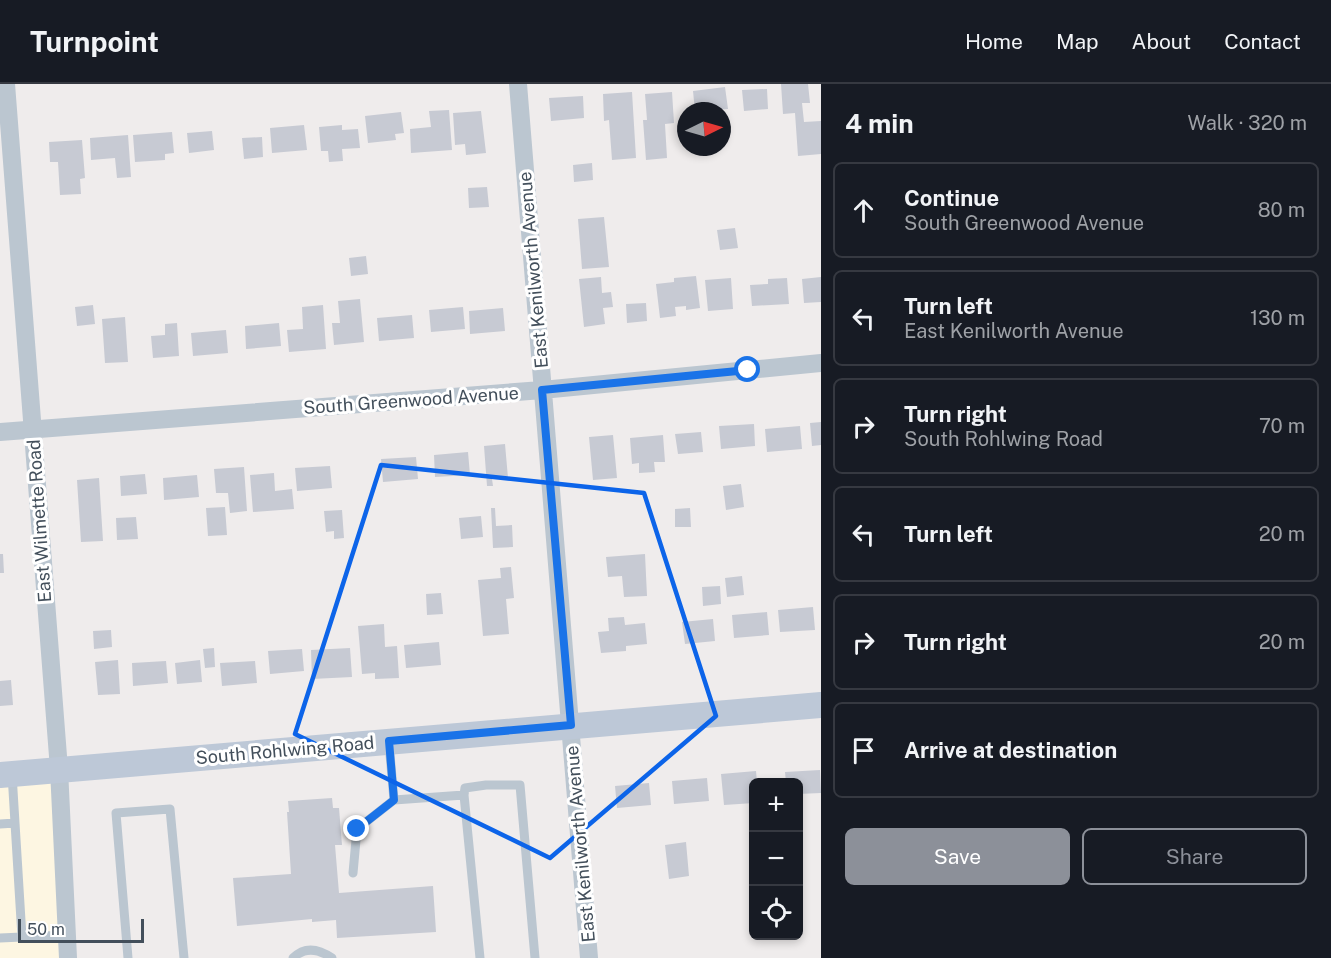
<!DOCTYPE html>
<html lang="en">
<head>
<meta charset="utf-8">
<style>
	body { margin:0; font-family:"Public Sans",sans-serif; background:#242831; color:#f1f3f6 }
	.controls { position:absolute; right:18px; bottom:18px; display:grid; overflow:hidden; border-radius:9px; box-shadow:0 3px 9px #0003 }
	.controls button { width:54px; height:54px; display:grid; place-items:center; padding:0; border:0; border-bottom:2px solid #363941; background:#171b24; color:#f1f3f6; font:30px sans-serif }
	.compass { position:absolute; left:677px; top:18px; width:54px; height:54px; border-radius:50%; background:#171b24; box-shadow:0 3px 9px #0003; rotate:85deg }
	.scale { position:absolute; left:18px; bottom:15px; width:126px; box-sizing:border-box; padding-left:6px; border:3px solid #434f5b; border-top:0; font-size:16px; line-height:21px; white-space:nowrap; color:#434f5b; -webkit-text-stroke:4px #fff; paint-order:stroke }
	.stop { position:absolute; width:18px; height:18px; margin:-14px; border:4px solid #1a73e8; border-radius:50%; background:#fff }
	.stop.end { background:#1a73e8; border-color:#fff; box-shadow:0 2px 6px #0008 }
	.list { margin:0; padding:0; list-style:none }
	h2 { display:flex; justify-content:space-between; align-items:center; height:78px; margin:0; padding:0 24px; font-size:26px }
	h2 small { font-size:20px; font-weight:400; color:#9ea1a6 }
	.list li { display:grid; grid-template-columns:39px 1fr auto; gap:18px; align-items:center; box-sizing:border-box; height:96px; margin:0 12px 12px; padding:0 12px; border:2px solid #363941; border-radius:9px }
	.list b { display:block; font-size:22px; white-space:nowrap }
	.list p { margin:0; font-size:20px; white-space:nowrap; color:#9ea1a6 }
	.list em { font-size:20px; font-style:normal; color:#9ea1a6 }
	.actions { display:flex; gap:12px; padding:18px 24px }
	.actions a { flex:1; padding:14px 0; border:2px solid #8c9099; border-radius:9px; text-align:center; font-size:21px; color:#8c9099 }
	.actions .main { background:#8c9099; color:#fff }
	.icon { flex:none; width:33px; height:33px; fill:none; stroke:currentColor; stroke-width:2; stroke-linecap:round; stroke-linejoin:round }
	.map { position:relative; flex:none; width:821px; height:874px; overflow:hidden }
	header { display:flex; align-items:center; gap:36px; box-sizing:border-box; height:84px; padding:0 30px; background:#171b24; border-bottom:2px solid #363941 }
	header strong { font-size:28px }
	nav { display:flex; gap:33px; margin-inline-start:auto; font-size:21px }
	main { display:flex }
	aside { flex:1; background:#171b24 }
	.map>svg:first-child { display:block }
	.commercial { fill:#fdf6e2 }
	.building { fill:#c7cad3 }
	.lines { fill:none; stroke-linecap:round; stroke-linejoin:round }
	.lane { stroke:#bbc6d0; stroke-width:9 }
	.street { stroke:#bbc6d0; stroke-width:18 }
	.secondary { stroke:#bdc8d7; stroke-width:26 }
	.route { stroke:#1a73e8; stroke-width:8 }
	.marked { fill:none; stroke:#0c64e9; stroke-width:4.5; stroke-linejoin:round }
	.labels { text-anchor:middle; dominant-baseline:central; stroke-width:6; stroke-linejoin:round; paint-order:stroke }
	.street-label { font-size:18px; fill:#434f5b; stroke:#fff }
</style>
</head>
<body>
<header>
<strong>Turnpoint</strong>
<nav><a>Home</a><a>Map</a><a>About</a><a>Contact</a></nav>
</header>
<main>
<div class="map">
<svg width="821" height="874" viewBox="0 0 821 874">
	<rect width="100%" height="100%" fill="#efecec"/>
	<!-- commercial -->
	<path class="commercial" d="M59,685L68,874H0V691Z"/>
	<!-- building -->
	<path class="building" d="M781,0H808L810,19H802L804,38L821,37V70L798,72L795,29L783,30Z
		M725,3L728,25L695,27L693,7Z
		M767,5L768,25L744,27L742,6Z
		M632,8L636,74L612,76L609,36L604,37L603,10Z
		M672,8L674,39L665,40L667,74L646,76L643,36H647L645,10Z
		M583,12L584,34L551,37L549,14Z
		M449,26L452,66L411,69L410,45L431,43L429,27Z
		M481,27L486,69L466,71L465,60L455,61L453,29Z
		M401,28L404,49L395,50L396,56L368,59L365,32Z
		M304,41L307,66L272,69L270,44Z
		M342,41V46L358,45L360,64L342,65L343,77L329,78L328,67H321L319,43Z
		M212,47L214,66L189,69L187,49Z
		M172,48L174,69L165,70V76L135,78L133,51Z
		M128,51L131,93L117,94L115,74L91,76L90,54Z
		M262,53L263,73L244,75L242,54Z
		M82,56L85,94L80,95L81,110L60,111L58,78H50L49,58Z
		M592,79L593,96L574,98L573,81Z
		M487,103L489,123L469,124L468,104Z
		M604,133L609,183L582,185L578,135Z
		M735,144L738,164L720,166L717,146Z
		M366,172L368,190L351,192L349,174Z
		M696,192L700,224L686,226V222L675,223L676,232L660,234L656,200L674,198V194Z
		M601,193L602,209L611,208L613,223L603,224L605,240L584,243L579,195Z
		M821,193V218L804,219L802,195Z
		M731,194L733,225L708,227L705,196Z
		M787,194L789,220L752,222L750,201L768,200V195Z
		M360,215L364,258L334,261L332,239H340L338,217Z
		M646,219L647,237L627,239L626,220Z
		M93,221L95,240L77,242L75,223Z
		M323,221L326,265L289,268L287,246L303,245L302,223Z
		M463,223L465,245L431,248L429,226Z
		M503,224L505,247L470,250L469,227Z
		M412,231L414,254L379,257L377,234Z
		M125,233L128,278L105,279L102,235Z
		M177,239L179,272L153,274L151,252L165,251V240Z
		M279,239L281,262L246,265L245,242Z
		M226,246L228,269L193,272L191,249Z
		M821,338V361L812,362L810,339Z
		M754,340L755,362L721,365L719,342Z
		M800,342L802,365L767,368L765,345Z
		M701,348L703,368L678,370L675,350Z
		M613,351L617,394L593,396L589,353Z
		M663,351L665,378H654L655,388L639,389V379L632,380L630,354Z
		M505,360L508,394L492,395L493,402H487L484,362Z
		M468,368L470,391L435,393L434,371Z
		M416,373L418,395L383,398L381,375Z
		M330,382L332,404L297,407L295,384Z
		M244,383L247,427L230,429L228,409H216L214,385Z
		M274,389L275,407L292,405L294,425L253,428L250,391Z
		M145,390L147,410L121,412L120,392Z
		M197,391L199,413L164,416L163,394Z
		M99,394L103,457L81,458L77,396Z
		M741,400L744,423L726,426L723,402Z
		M225,423L227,451L208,452L206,424Z
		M491,424H495L496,442L512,441L513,463L493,464Z
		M690,424L691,443H675V425Z
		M342,426L344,454L334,455V447L326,448L324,427Z
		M481,432L483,453L461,455L459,434Z
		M136,433L138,455L117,456L116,434Z
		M0,470H3L4,489H0Z
		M645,470L647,512L624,513L622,492L608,493L606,473Z
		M511,483L514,514L506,515L509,550L483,552L478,496L501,494L500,484Z
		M742,492L744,511L727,513L725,494Z
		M720,502L721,520L703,522L702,503Z
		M441,509L443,530L427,531L426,510Z
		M813,523L815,546L780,548L778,526Z
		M767,528L769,551L734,554L732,531Z
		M624,533L625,541L645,539L647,560L626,562V567L601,569L598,548L609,547L608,534Z
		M713,535L715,557L685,560L682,538Z
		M384,540L385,563L397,562L399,594L375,595V589L362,590L358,542Z
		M111,546L112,563L94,565L93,547Z
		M439,558L441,581L406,584L404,561Z
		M214,564L215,583L205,584L203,565Z
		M350,564L352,593L312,595L311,566Z
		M302,565L304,587L270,590L268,567Z
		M118,576L120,610L98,611L95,578Z
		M200,576L202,598L177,600L175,579Z
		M166,577L168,599L133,602L132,579Z
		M255,577L257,599L222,602L220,579Z
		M11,596L13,621L0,622V597Z
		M820,686L821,709L798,710V698H786L785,688Z
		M756,687L757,698H754V719L724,721L721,690Z
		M707,694L709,717L674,720L672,697Z
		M649,699L651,721L617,724L615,702Z
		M332,714L333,724H339L342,761H335L339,809L433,802L436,848L337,854L336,836L312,838V835L237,842L233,794L291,790L287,728H289L288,717Z
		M686,758L689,792L669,795L665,761Z"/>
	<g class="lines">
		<!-- lane -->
		<path class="lane" d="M464,711L465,704L486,701H520L535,874
			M394,716L464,711L480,874
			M15,739L22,853L67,851
			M0,740L15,739L12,690
			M353,789L357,745L394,716L389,659
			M0,854L22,853
			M128,874L116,729L170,725L184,874
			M293,874C305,862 319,865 332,874"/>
		<!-- street -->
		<path class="street" d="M6,0L59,685L68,874
			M518,0L589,874
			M0,348L542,306L821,279"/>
		<!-- secondary -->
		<path class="secondary" d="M0,691L821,621"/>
	</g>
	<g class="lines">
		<!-- route -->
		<path class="route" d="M357,745L394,716L389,657L571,641L542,306L748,286"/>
	</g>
	<!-- marked area -->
	<path class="marked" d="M381,381L644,409L716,632L550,774L295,650Z"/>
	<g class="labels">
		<!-- street labels -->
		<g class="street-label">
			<text transform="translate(533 186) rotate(-95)">East Kenilworth Avenue</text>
			<text transform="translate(411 316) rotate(-4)">South Greenwood Avenue</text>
			<text transform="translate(39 437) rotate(-94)">East Wilmette Road</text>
			<text transform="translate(285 666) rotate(-5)">South Rohlwing Road</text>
			<text transform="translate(580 760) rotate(-95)">East Kenilworth Avenue</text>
		</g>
	</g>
</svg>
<div class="controls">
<button>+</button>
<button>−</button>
<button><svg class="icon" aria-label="locate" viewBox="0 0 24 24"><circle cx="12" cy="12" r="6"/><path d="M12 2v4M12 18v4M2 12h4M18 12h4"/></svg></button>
</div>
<svg class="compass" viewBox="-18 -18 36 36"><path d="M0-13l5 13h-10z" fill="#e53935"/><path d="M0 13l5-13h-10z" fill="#9ea1a6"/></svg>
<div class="scale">50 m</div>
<div class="stop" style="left:748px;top:286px"></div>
<div class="stop end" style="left:357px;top:745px"></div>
</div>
<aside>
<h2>4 min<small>Walk · 320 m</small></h2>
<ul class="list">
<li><svg class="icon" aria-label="ahead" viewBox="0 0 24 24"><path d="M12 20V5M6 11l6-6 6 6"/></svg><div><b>Continue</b><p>South Greenwood Avenue</p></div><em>80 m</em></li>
<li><svg class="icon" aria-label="left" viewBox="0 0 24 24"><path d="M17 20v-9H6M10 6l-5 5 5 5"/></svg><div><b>Turn left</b><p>East Kenilworth Avenue</p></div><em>130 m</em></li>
<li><svg class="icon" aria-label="right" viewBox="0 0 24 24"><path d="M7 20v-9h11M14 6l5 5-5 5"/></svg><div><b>Turn right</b><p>South Rohlwing Road</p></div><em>70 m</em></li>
<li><svg class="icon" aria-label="left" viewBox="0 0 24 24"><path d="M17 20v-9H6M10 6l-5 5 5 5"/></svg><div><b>Turn left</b></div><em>20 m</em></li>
<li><svg class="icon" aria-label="right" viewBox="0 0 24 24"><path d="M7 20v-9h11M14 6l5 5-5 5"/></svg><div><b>Turn right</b></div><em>20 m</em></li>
<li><svg class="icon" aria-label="arrive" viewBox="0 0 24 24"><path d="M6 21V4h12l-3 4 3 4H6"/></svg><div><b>Arrive at destination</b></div></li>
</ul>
<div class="actions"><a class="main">Save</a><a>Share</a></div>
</aside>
</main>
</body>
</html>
